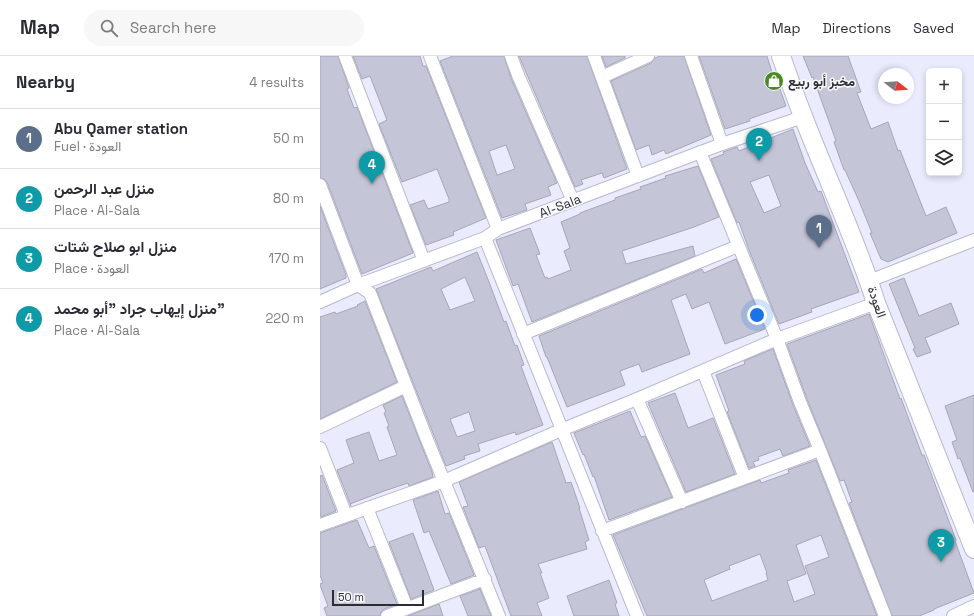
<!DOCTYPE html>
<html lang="en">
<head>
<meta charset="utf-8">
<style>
	body { margin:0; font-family:"Space Grotesk",Vazirmatn,sans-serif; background:#f7f7f7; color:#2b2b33 }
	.controls { position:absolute; right:12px; top:12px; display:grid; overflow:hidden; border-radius:6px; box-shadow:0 2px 6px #0003 }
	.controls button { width:36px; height:36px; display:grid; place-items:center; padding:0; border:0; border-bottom:1px solid #e1e1e2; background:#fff; color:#2b2b33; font:20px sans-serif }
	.compass { position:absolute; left:558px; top:12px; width:36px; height:36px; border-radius:50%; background:#fff; box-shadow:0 2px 6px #0003; rotate:107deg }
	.scale { position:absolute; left:12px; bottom:10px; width:92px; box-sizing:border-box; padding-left:4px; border:2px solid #2c2c34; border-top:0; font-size:11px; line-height:14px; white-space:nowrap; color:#2c2c34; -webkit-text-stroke:3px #fafafe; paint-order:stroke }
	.you { position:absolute; left:437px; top:259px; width:14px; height:14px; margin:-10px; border:3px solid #fff; border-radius:50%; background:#1a73e8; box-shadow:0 0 0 6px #1a73e833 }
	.badge { display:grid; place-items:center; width:26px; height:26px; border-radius:50%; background:#4d8825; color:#fff; font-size:13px; font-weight:700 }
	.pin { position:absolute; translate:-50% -33px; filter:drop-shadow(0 1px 2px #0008) }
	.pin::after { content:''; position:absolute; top:21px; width:14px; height:12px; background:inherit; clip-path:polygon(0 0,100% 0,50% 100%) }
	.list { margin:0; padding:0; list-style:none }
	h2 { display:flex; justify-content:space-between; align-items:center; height:52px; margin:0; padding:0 16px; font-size:17px }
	h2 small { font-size:13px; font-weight:400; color:#7c7c81 }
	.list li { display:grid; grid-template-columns:26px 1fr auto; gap:12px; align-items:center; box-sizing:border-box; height:60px; padding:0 16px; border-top:1px solid #e1e1e2 }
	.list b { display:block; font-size:15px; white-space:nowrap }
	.list p { margin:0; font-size:13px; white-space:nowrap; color:#7c7c81 }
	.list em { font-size:13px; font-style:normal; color:#7c7c81 }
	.icon { flex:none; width:22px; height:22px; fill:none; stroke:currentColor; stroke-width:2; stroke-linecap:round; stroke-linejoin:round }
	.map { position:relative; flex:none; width:654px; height:560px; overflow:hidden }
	header { display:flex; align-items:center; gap:24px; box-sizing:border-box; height:56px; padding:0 20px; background:#fff; border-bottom:1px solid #e1e1e2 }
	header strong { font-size:19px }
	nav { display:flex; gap:22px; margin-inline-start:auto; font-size:14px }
	.search { width:280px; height:36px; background:#f7f7f7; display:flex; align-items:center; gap:10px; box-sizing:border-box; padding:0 14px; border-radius:22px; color:#7c7c81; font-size:15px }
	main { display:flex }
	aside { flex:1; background:#fff }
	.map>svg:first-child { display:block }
	.building { fill:#c5c5d8; stroke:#a6a6b8; fill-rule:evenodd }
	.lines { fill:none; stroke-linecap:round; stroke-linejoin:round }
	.minor-casing { stroke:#b9b9cb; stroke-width:14 }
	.secondary-casing { stroke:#b9b9cb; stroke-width:20 }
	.minor { stroke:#fff; stroke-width:12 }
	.secondary { stroke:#fff; stroke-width:18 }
	.labels { text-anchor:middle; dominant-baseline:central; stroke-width:3; stroke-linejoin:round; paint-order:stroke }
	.poi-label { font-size:13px; font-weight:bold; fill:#2c2c34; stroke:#fafafe; text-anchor:start }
	.street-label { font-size:13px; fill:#2c2c34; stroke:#fafafe }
</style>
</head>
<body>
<header>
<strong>Map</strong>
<div class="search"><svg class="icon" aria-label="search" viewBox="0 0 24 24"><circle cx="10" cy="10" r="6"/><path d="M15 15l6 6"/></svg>Search here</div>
<nav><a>Map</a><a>Directions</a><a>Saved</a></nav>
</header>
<main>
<aside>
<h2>Nearby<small>4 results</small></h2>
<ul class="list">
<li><span class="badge" style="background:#5c6f8a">1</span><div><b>Abu Qamer station</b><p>Fuel · العودة</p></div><em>50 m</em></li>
<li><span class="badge" style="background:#0f9aa8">2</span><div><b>منزل عبد الرحمن</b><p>Place · Al-Sala</p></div><em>80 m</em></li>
<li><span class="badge" style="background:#0f9aa8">3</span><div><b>منزل ابو صلاح شتات</b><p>Place · العودة</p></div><em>170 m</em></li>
<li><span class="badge" style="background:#0f9aa8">4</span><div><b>منزل إيهاب جراد &quot;أبو محمد&quot;</b><p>Place · Al-Sala</p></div><em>220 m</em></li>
</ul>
</aside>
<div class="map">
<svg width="654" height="560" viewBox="0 0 654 560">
	<rect width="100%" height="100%" fill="#ebebfe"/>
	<!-- building -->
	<path class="building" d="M0,0H18L29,32L27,33L34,52L37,51L93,197L42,218L7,126L4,123L0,122Z
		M33,0H100L103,10H106L166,162L133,176L134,179L106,189L90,149L104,144L108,153L129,146V143L117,113L82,126L59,68L67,64L50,20L42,23Z
		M133,0H184L191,22L237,127L228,131L231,139L205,148L207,154L182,162L120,5ZM186,89L195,113L177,119L169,95Z
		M199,0H267L307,113L284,122L282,117L261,124L263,128L255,131Z
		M282,0H305V2L286,11Z
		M340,0H364L391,79L346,98L344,94L332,99L329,89L316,94L291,25L331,7L335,2Z
		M379,0H447L454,23L456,22L466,50L429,63L430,65L405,73Z
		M483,0H528L541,36L537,37L551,73L568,66L578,95L580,94L606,160L626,151L637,177L568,206L561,203L550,177H552L539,145L525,114H524L514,86L516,85L493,21L492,22Z
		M473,73L485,107L498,136L501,135L539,236L491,253L492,256L459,268L429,194L419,166L417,167L391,103L404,98L403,96L417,91L419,95ZM449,119L461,150L444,157L430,126Z
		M378,110L399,161L374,171L302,195L306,208L373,190L375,200L212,266L198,228L193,230L176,184L210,172L220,198L216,199L225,222L227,221L228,223L251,214L244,195L250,192L241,166L260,158V157L295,144V142L321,133L320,131L346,122L345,120Z
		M0,150L26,219V222L0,233Z
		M157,196L169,226L184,266L186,265L195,290L197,289L204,309L201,310L223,369L196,379L195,376L158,388L160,395L144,400L145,403L126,410L56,233L111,211L113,215ZM145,221L155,245L130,254L121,233ZM149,356L155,375L137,381L130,363Z
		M416,203L445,273L405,288L389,246L372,253L366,238L351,244L370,298L322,316L319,308L300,315L305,329L247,351L227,301H226L219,280L382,213L384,217Z
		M584,222L599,260L631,247L639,268L605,282L611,296L597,301L593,293L595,292L569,228Z
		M45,245L77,326L0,363V261L15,256L16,258L38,250L37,249Z
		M549,258L580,343L581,342L602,399H604L636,484L635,485L654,537L614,553V554L599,560H572L529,447L532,446L524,424L520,425L487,343L467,288Z
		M453,293L473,349L490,390L463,400L460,393L438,401L439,404L433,406L435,410L429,412L407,356L409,355L396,319L425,308L424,305Z
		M355,337L368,372L393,362L415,418L366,436L328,347Z
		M654,339V436H653L640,402L638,403L632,386L637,384L625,350Z
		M82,340L112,416L113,421L89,430L88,427L64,435L30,448L31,450L17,414L34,407L26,384L49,376L59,405L77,399L67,371L69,370L64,357L66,356L63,349Z
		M310,355L321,381L325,380L352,441L289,464L274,420L273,421L264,398L263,399L254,377Z
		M232,386L246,427L251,426L260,452H259L269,484L265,486L267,493L218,508L222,517H220L229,542L217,547L222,560H191L165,490L159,492L143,451L148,450L139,426Z
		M496,404L557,560H327L293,479L440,424L441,427L469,417L468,414ZM501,479L509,501L485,510L495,538L474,546L467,525L486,518L476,489ZM440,498L447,517H446L448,524L392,545L384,524L410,513L409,510Z
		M2,419L16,455L1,461L0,456V420Z
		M118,435L125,458L129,457L154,519L131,528L109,475L104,477L93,444Z
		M37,464L49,492L54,490L77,548L64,553L61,556L60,560H7L4,552L8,550L0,529V528L3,527L0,519V477Z
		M93,477L114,534L91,543L69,486Z
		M289,524L297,547L295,548L299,560H254L247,540Z
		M160,533L171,560H148L140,540Z
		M119,548L123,560H88Z"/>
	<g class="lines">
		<!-- minor casing -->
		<g class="minor-casing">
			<path id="minor" d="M25,0L104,205
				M110,0L178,173
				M191,0L198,19L253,145
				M274,0L318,120
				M371,0L402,88
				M282,21L328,0
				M380,96L457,283L480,346L500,394L565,560
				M0,129L38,229L50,237L106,381L179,560
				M165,182L317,560
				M549,225L654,184
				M0,246L38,229L165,182L178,173L402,88L483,61
				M203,278L418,190
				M383,315L425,422
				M317,343L362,446
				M0,371L86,330
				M0,392L26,459
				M47,452L87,552
				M0,469L124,425L241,374L317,343L457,283L556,247
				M282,475L500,394
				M67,560L165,523
				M633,560L654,550"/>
		</g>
		<!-- secondary casing -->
		<g class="secondary-casing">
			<path id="secondary" d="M461,0C468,20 475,40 483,60C507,123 536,183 556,247L654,493"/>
		</g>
		<!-- minor -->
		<use href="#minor" class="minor"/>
		<!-- secondary -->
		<use href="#secondary" class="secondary"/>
	</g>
	<!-- icons -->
	<defs>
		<g id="shop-disc" transform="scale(1)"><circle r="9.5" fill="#4d8825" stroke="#fafafe"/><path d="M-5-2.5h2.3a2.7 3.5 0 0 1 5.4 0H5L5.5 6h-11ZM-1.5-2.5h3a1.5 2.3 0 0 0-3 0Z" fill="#fff"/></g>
	</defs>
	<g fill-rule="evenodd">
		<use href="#shop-disc" x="454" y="25"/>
	</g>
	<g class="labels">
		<!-- poi labels -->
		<g class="poi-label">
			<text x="468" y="25">مخبز أبو ربيع</text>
		</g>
		<!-- street labels -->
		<g class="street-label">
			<text transform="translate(240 150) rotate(-21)">Al-Sala</text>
			<text transform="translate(557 246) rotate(71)">العودة</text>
		</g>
	</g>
</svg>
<div class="controls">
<button>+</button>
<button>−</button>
<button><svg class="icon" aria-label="layers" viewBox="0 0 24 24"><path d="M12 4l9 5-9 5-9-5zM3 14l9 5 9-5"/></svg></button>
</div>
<svg class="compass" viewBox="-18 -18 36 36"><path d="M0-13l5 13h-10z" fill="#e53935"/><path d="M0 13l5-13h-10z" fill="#7c7c81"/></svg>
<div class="scale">50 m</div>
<div class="you"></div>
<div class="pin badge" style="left:499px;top:192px;background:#5c6f8a">1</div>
<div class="pin badge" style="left:439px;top:105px;background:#0f9aa8">2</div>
<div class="pin badge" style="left:621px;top:506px;background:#0f9aa8">3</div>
<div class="pin badge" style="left:52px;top:128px;background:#0f9aa8">4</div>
</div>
</main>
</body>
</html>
